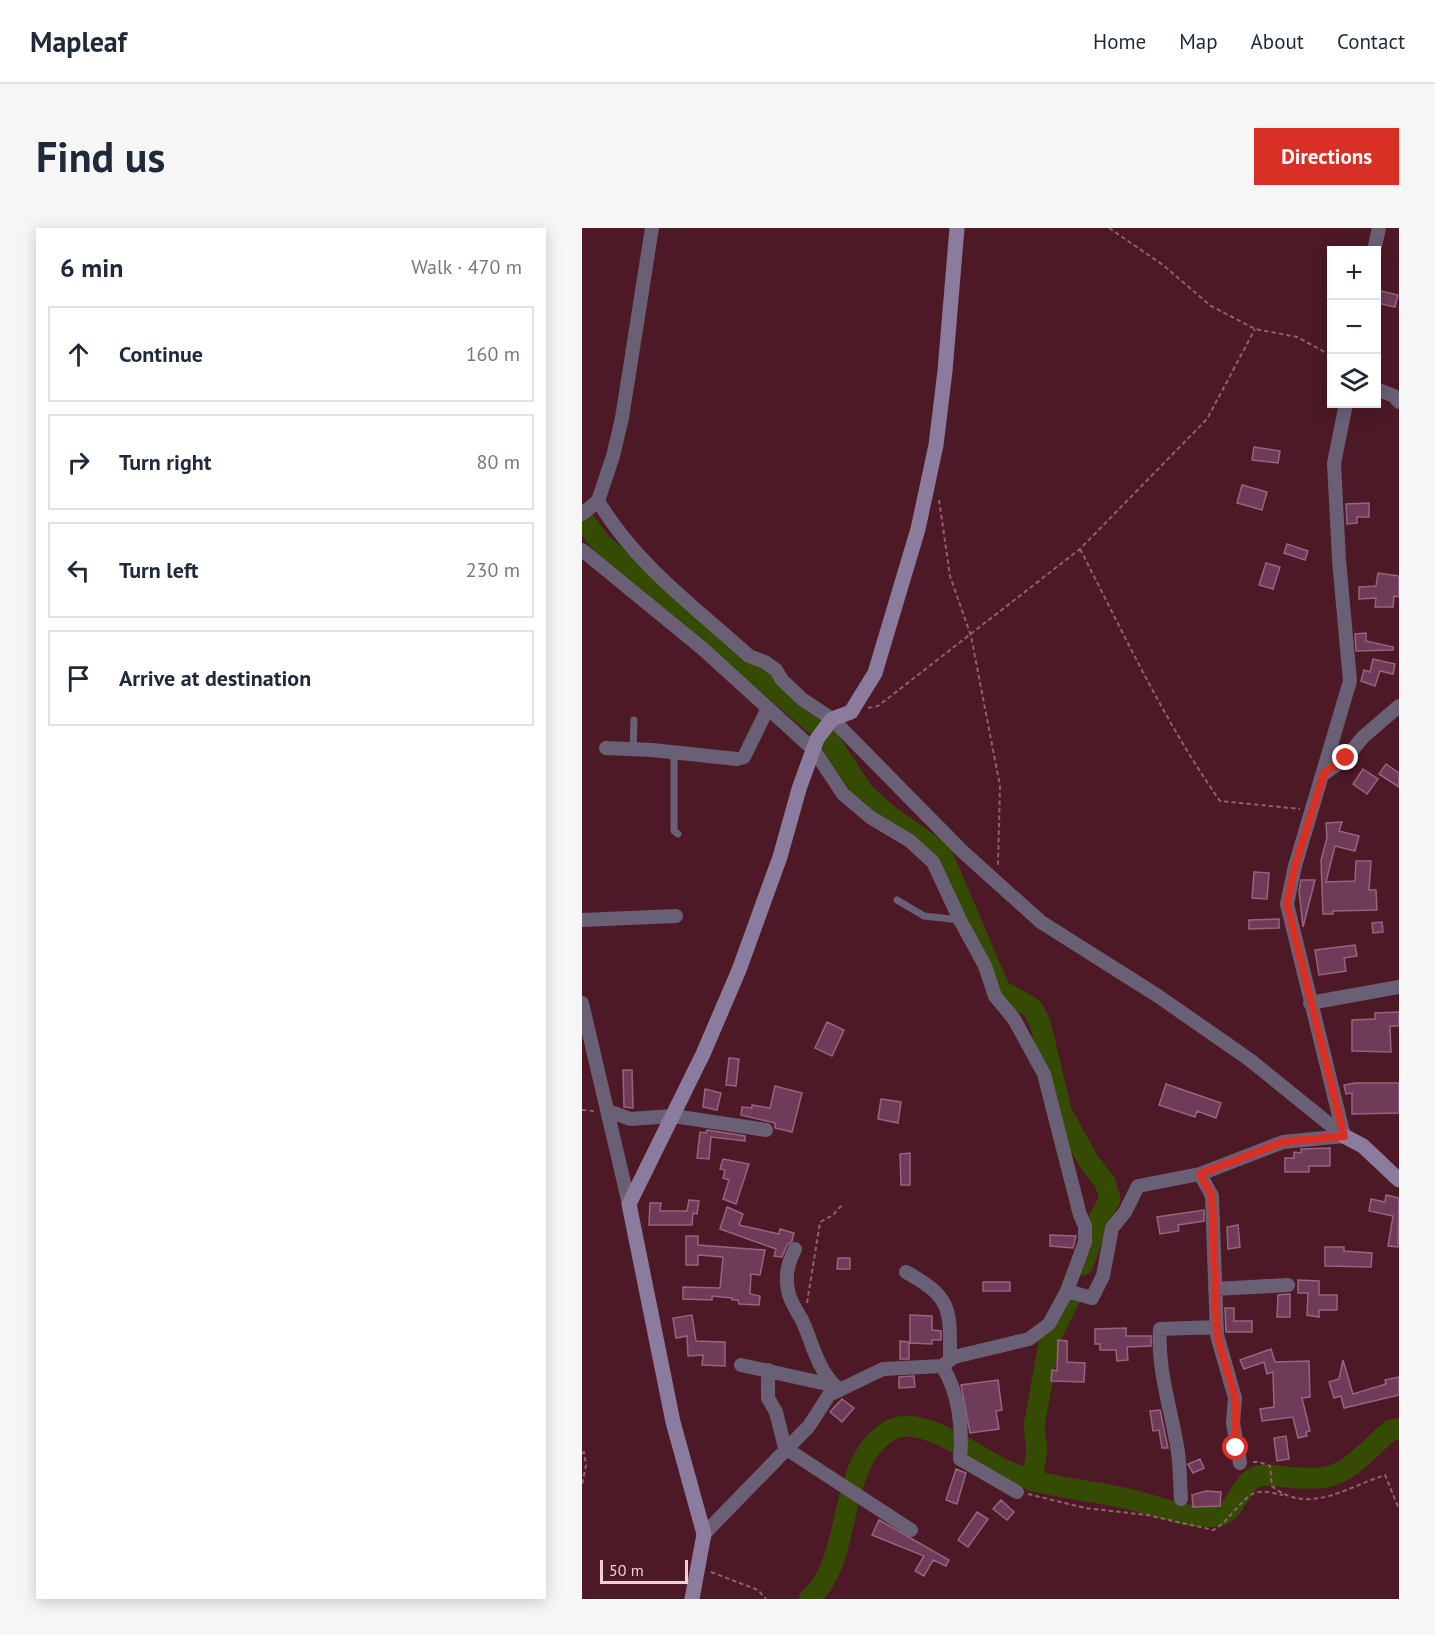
<!DOCTYPE html>
<html lang="en">
<head>
<meta charset="utf-8">
<style>
	body { margin:0; font-family:"PT Sans",sans-serif; background:#f6f6f7; color:#1f2937 }
	.controls { position:absolute; right:18px; top:18px; display:grid; overflow:hidden; border-radius:0px; box-shadow:0 3px 15px #0003 }
	.controls button { width:54px; height:54px; display:grid; place-items:center; padding:0; border:0; border-bottom:2px solid #e0e1e3; background:#fff; color:#1f2937; font:30px sans-serif }
	.scale { position:absolute; left:18px; bottom:15px; width:88px; box-sizing:border-box; padding-left:6px; border:3px solid #f2cfd5; border-top:0; font-size:16px; line-height:21px; white-space:nowrap; color:#f2cfd5; -webkit-text-stroke:4px #4d1927; paint-order:stroke }
	.stop { position:absolute; width:18px; height:18px; margin:-14px; border:4px solid #d93025; border-radius:50%; background:#fff }
	.stop.end { background:#d93025; border-color:#fff; box-shadow:0 2px 6px #0008 }
	.list { margin:0; padding:0; list-style:none }
	h2 { display:flex; justify-content:space-between; align-items:center; height:78px; margin:0; padding:0 24px; font-size:26px }
	h2 small { font-size:20px; font-weight:400; color:#747a83 }
	.list li { display:grid; grid-template-columns:39px 1fr auto; gap:18px; align-items:center; box-sizing:border-box; height:96px; margin:0 12px 12px; padding:0 12px; border:2px solid #e0e1e3; border-radius:0px }
	.list b { display:block; font-size:22px; white-space:nowrap }
	.list em { font-size:20px; font-style:normal; color:#747a83 }
	.icon { flex:none; width:33px; height:33px; fill:none; stroke:currentColor; stroke-width:2; stroke-linecap:round; stroke-linejoin:round }
	.map { position:relative; flex:none; width:817px; height:1371px; overflow:hidden; border-radius:0px }
	header { display:flex; align-items:center; gap:36px; box-sizing:border-box; height:84px; padding:0 30px; background:#fff; border-bottom:2px solid #e0e1e3 }
	header strong { font-size:28px }
	nav { display:flex; gap:33px; margin-inline-start:auto; font-size:21px }
	.intro { display:flex; align-items:center; justify-content:space-between; box-sizing:border-box; height:144px; padding:0 36px }
	h1 { margin:0; font-size:42px }
	.button { padding:15px 27px; border-radius:0px; background:#d93025; color:#fff; font-size:21px; font-weight:700 }
	main { display:flex; gap:36px; padding:0 36px }
	aside { flex:1; background:#fff; border-radius:0px; box-shadow:0 3px 15px #0003 }
	.map>svg:first-child { display:block }
	.lines { fill:none; stroke-linecap:round; stroke-linejoin:round }
	.river { stroke:#354a03; stroke-width:21 }
	.building { fill:#6e3c58; stroke:#98637f; stroke-width:1.5 }
	.path { stroke:#8f616c; stroke-width:2; stroke-dasharray:4.5 3; stroke-linecap:butt }
	.lane { stroke:#6a6075; stroke-width:7 }
	.street { stroke:#6a6075; stroke-width:14 }
	.secondary { stroke:#8b7b9d; stroke-width:15 }
	.route { stroke:#d93025; stroke-width:8 }
</style>
</head>
<body>
<header>
<strong>Mapleaf</strong>
<nav><a>Home</a><a>Map</a><a>About</a><a>Contact</a></nav>
</header>
<div class="intro"><h1>Find us</h1><a class="button">Directions</a></div>
<main>
<aside>
<h2>6 min<small>Walk · 470 m</small></h2>
<ul class="list">
<li><svg class="icon" aria-label="ahead" viewBox="0 0 24 24"><path d="M12 20V5M6 11l6-6 6 6"/></svg><div><b>Continue</b></div><em>160 m</em></li>
<li><svg class="icon" aria-label="right" viewBox="0 0 24 24"><path d="M7 20v-9h11M14 6l5 5-5 5"/></svg><div><b>Turn right</b></div><em>80 m</em></li>
<li><svg class="icon" aria-label="left" viewBox="0 0 24 24"><path d="M17 20v-9H6M10 6l-5 5 5 5"/></svg><div><b>Turn left</b></div><em>230 m</em></li>
<li><svg class="icon" aria-label="arrive" viewBox="0 0 24 24"><path d="M6 21V4h12l-3 4 3 4H6"/></svg><div><b>Arrive at destination</b></div></li>
</ul>
</aside>
<div class="map">
<svg width="817" height="1371" viewBox="0 0 817 1371">
	<rect width="100%" height="100%" fill="#4d1927"/>
	<g class="lines">
		<!-- river -->
		<path class="river" d="M1,291L19,315L236,499
			M243,506L281,564L305,586L359,624L418,762L450,780L458,794L479,883L507,934L523,954L528,971L517,991L501,1037
			M450,1253L455,1222L452,1198L468,1110L487,1072
			M227,1371C273,1333 252,1237 307,1203C337,1184 393,1228 419,1240C456,1259 501,1261 542,1270C572,1276 604,1292 635,1288C655,1286 656,1255 676,1248C686,1245 705,1250 717,1250C725,1250 735,1251 744,1249C770,1244 789,1218 809,1202L817,1201"/>
	</g>
	<!-- building -->
	<path class="building" d="M795,62L816,67L813,79L795,75Z
		M672,219L698,223L696,235L670,232Z
		M660,257L685,264L680,282L655,275Z
		M787,275V289H775V295L765,296L764,276Z
		M705,316L726,323L723,332L702,325Z
		M684,335L698,339L691,361L677,357Z
		M796,345L817,348V369L812,368L811,379H793L794,370L777,371V359L794,358Z
		M784,405V413L811,419V422L774,423L773,406Z
		M791,431L813,436L811,446L798,443L793,458L779,453L782,442L788,444Z
		M804,536L817,545V559L797,546Z
		M781,541L796,551L785,566L771,556Z
		M760,594L757,603L777,608L773,623L753,618L744,654L773,653L774,633H789L787,662H794L795,682L751,683V686H741L739,632L745,610L744,595Z
		M672,644L687,645L685,671L670,670Z
		M719,652H733L721,699L717,663Z
		M697,691V700L667,701V692Z
		M800,694L801,704L791,705L790,695Z
		M773,717L775,728L762,730L764,743L737,747L733,722Z
		M817,784V798H808L809,824L770,823V792L793,791V785Z
		M245,794L262,802L250,828L233,820Z
		M147,830L157,831L154,858L144,857Z
		M41,842H50L51,880L42,879Z
		M773,855H817V885L770,886V865L764,866L762,857Z
		M584,856L639,875L634,890L615,883L613,889L577,877Z
		M193,858L220,865L210,904L193,900V895L159,887L160,879L170,880V877L188,880Z
		M123,861L139,865L135,882L121,879Z
		M299,871L319,874L316,895L296,891Z
		M125,902L163,908V913L129,909L127,931L115,930L118,904L124,905Z
		M748,920V938H727V944H703V930H712V924L719,925V921Z
		M328,925V957H319L318,926Z
		M141,931L167,936L154,976L141,971L147,952L141,950L143,942L138,941Z
		M804,967L817,970L816,1019L806,1018L811,988L787,983L789,971L803,974Z
		M107,972L117,973L115,986L111,985L110,997H67L68,975H79L78,983H105Z
		M145,979L161,986L157,997L197,1006L198,1001L212,1005L210,1013L205,1017L200,1029L192,1028L194,1021L138,1001Z
		M622,982V993L596,997L597,1003L578,1006L575,989Z
		M656,997L658,1019L646,1021L645,999Z
		M468,1007L494,1008L491,1020L468,1018Z
		M104,1008H116V1017L183,1022L178,1047L169,1046L168,1066L178,1068L177,1077L157,1076L156,1072H150V1070L130,1068V1072L101,1071V1059L138,1060L141,1029L116,1027V1037H104Z
		M743,1019H762V1023L790,1025L789,1039L743,1038Z
		M256,1030H268V1041H255Z
		M716,1052L737,1053V1067H755V1082H737V1089L725,1087L726,1065H716Z
		M401,1054H428V1063H401Z
		M708,1066V1089H695L696,1067Z
		M643,1080H652V1093H670V1104H644Z
		M110,1087L114,1113L143,1114V1138L120,1137L121,1127L106,1128L105,1108L94,1110L91,1090Z
		M328,1087L350,1088V1102L359,1103V1112H350V1116L328,1115Z
		M544,1100V1108H569V1118L545,1119L546,1132L535,1133L534,1122H518V1116H513V1101Z
		M476,1112L485,1113V1134L503,1135L502,1154L469,1153L470,1142L475,1143Z
		M318,1113L327,1114V1131H318Z
		M689,1121L693,1134L727,1133L728,1169L720,1170L728,1203L724,1204L725,1208L716,1210L711,1189L680,1193L678,1181L692,1179L691,1144L685,1146L682,1134L662,1141L658,1132Z
		M761,1132L771,1166L804,1156L803,1152L817,1149V1167L762,1180L759,1168L752,1170L747,1154L757,1151Z
		M332,1148L333,1159L317,1160V1149Z
		M416,1152L420,1182L414,1183L417,1201L388,1205L379,1157Z
		M260,1171L272,1180L260,1194L248,1184Z
		M578,1182L586,1220H580L577,1202L571,1203L568,1183Z
		M704,1208L707,1231L695,1233L692,1210Z
		M618,1231L622,1240L611,1245L606,1236Z
		M374,1241L384,1245L375,1276L364,1272Z
		M624,1263L639,1264L638,1278L611,1279L610,1267Z
		M419,1272L432,1284L425,1292L411,1281Z
		M395,1284L406,1291L386,1319L376,1312Z
		M297,1292L367,1332L364,1338L351,1332L342,1348L333,1343L342,1328L290,1307Z"/>
	<g class="lines">
		<!-- path -->
		<path class="path" d="M527,0L581,37L629,78L673,101L715,109L750,128
			M357,272L368,348L389,408L418,558L416,637
			M498,321C542,406 583,495 638,573L718,581
			M286,480L296,478L498,321L625,191L673,101
			M0,882L12,883
			M225,1075L238,994L251,987L260,977
			M0,1225L2,1224L4,1237L0,1257
			M671,1234H677L688,1238L690,1258C726,1288 765,1259 803,1247L817,1281
			M446,1266L503,1280L565,1287L631,1302C647,1295 662,1264 678,1264C685,1263 694,1266 701,1267
			M129,1344L176,1362L184,1371"/>
		<!-- lane -->
		<path class="lane" d="M51,522L52,492
			M92,524V603L96,606
			M315,672L342,688L378,692"/>
		<!-- street -->
		<path class="street" d="M792,22L797,0
			M794,161L812,168L817,174
			M16,273C55,338 113,379 167,428L183,434L194,442L200,452L220,471L250,491L380,623L459,694L576,768L668,832L762,908
			M0,286L16,273L31,228L40,190L70,0
			M0,322L121,421L232,522L261,566L288,589L328,613L351,634L378,692L403,738L413,768L432,791L462,846L498,987L503,998V1014L485,1063L467,1096L447,1111L372,1129L360,1138L301,1141L247,1167L227,1198L122,1306
			M24,520L70,522L155,531L162,529L186,480
			M743,545L764,530L781,509L817,478
			M0,692L94,688
			M0,775L47,976
			M728,775L817,759
			M27,883L48,891L91,888L184,902
			M762,908L705,676L713,638L768,453L757,332L752,235L764,176
			M618,946L630,968L635,1107L653,1170L651,1195L658,1235
			M213,1021C206,1035 203,1047 206,1062C207,1072 215,1083 220,1092C231,1116 234,1138 253,1158
			M324,1044C371,1070 368,1082 368,1132
			M633,1061L706,1057
			M485,1063L510,1070L521,1048L530,1000L543,984L556,958L618,946L701,914L762,908
			M159,1137L254,1158
			M360,1138C377,1164 381,1201 378,1231L435,1264
			M186,1142V1170L194,1184L203,1220L329,1302
			M599,1271C598,1255 598,1239 596,1224C590,1184 575,1142 578,1101L635,1099"/>
		<!-- secondary -->
		<path class="secondary" d="M762,908L781,918L817,952
			M110,1371L122,1306L91,1194L47,976L121,826L157,742L198,629L217,561L235,511L250,491L269,484L293,445L336,301L354,217L363,143L375,0"/>
	</g>
	<g class="lines">
		<!-- route -->
		<path class="route" d="M654,1220L653,1170L635,1107L630,968L618,946L701,914L762,908L705,676L713,638L742,545L764,530"/>
	</g>
</svg>
<div class="controls">
<button>+</button>
<button>−</button>
<button><svg class="icon" aria-label="layers" viewBox="0 0 24 24"><path d="M12 4l9 5-9 5-9-5zM3 14l9 5 9-5"/></svg></button>
</div>
<div class="scale">50 m</div>
<div class="stop" style="left:654px;top:1220px"></div>
<div class="stop end" style="left:764px;top:530px"></div>
</div>
</main>
</body>
</html>
